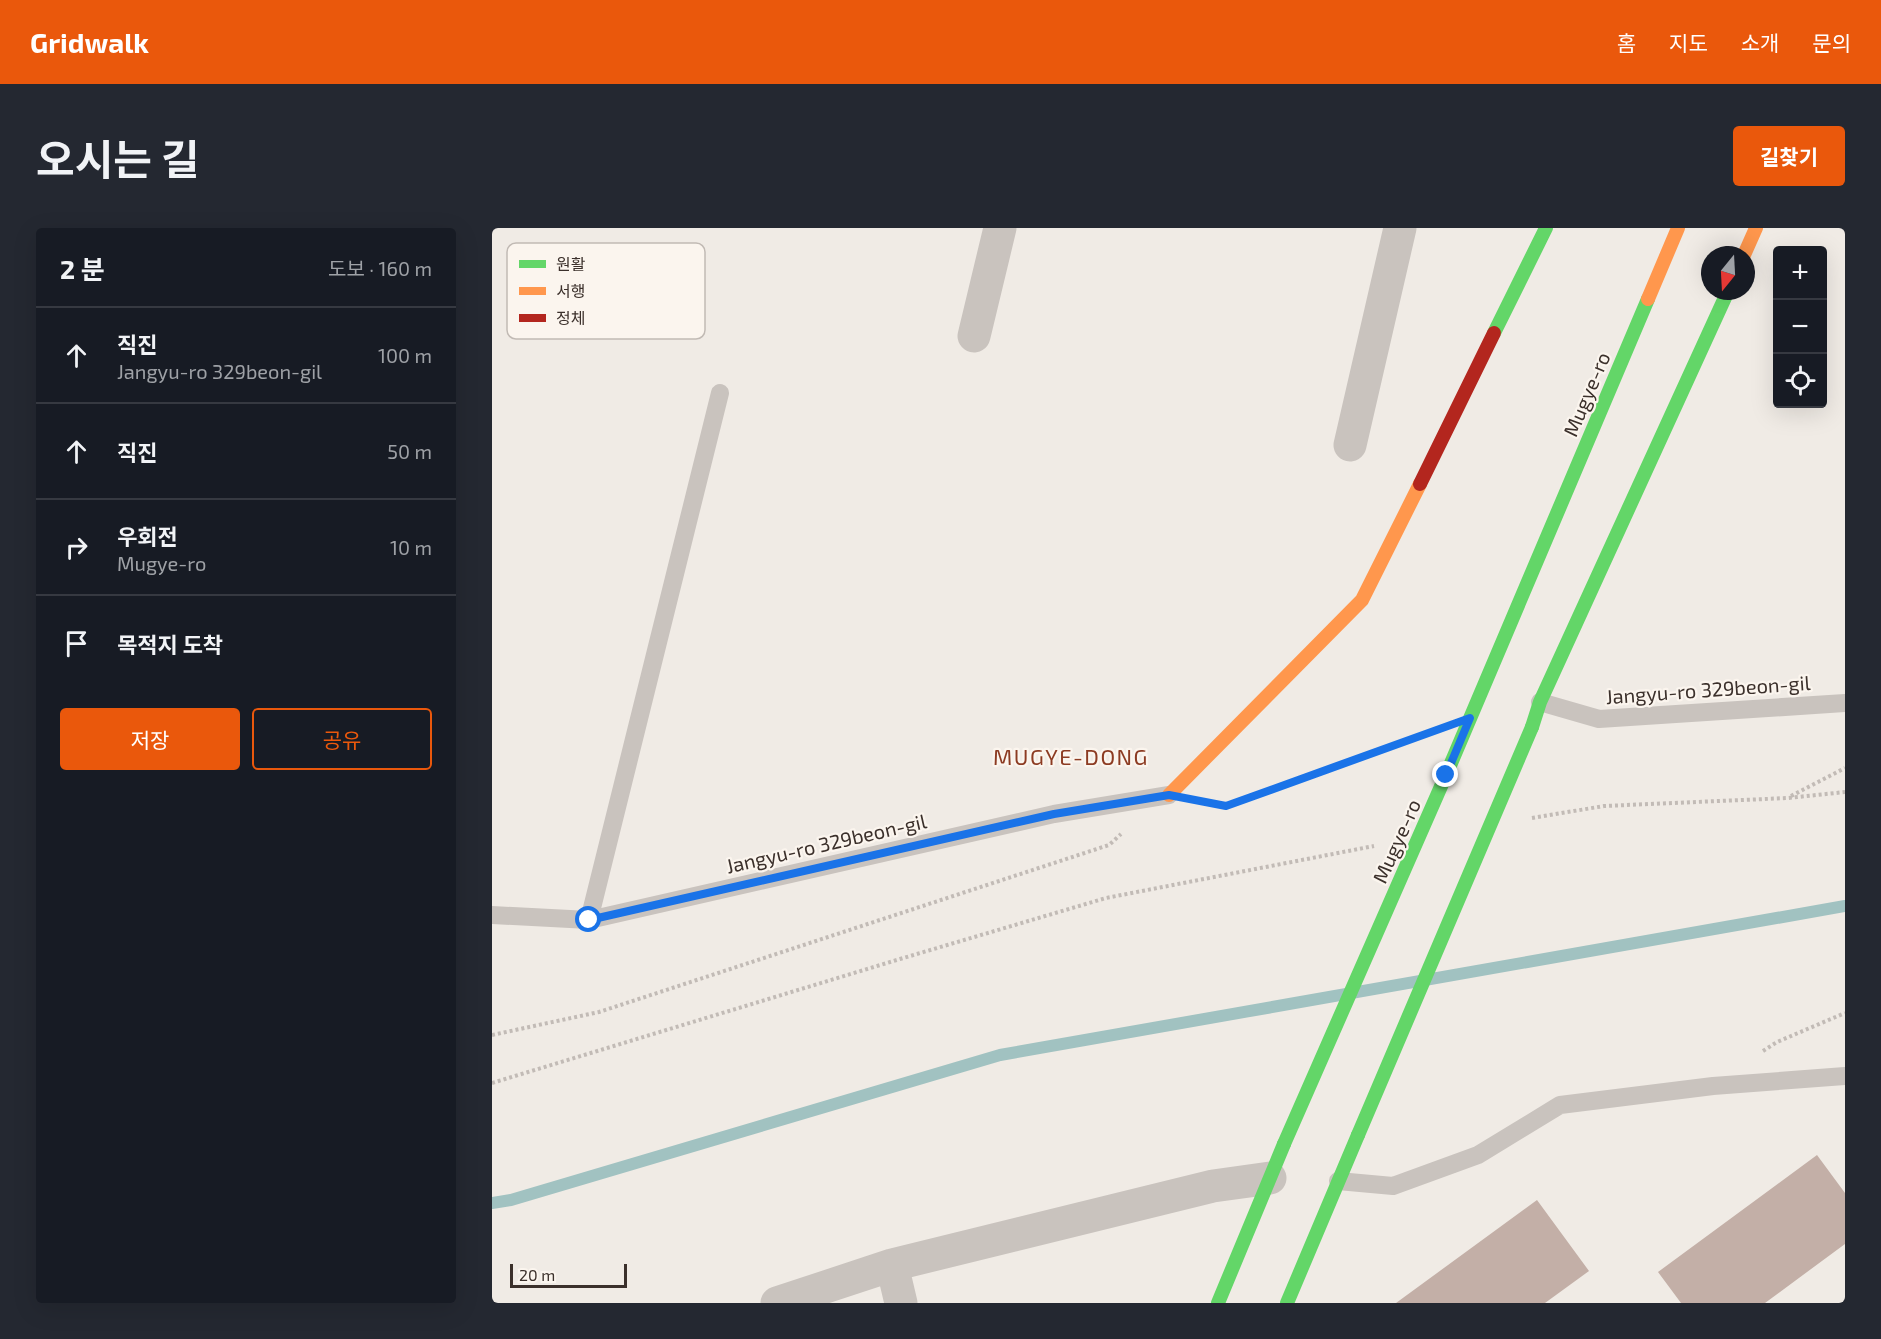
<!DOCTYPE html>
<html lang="ko">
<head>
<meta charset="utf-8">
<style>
	body { margin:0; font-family:"Exo 2","Noto Sans KR",sans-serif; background:#242831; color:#f1f3f6 }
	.controls { position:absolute; right:18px; top:18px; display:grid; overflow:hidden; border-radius:6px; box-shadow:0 6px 24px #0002 }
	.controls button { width:54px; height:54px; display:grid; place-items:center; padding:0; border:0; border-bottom:2px solid #363941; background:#171b24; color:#f1f3f6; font:30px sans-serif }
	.compass { position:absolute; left:1209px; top:18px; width:54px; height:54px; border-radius:50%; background:#171b24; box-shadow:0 6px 24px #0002; rotate:198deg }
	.scale { position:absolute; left:18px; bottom:15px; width:117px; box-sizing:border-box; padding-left:6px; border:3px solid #3b302b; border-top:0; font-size:16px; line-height:21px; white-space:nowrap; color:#3b302b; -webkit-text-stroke:4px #fbf5ee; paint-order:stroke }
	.stop { position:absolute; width:18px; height:18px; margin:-14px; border:4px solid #1a73e8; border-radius:50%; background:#fff }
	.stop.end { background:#1a73e8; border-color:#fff; box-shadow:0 2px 6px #0008 }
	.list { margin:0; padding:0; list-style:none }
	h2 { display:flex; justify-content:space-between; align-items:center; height:78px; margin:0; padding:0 24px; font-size:26px }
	h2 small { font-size:20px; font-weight:400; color:#9ea1a6 }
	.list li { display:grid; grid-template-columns:39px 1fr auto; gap:18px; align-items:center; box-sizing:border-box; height:96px; padding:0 24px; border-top:2px solid #363941 }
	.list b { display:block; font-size:22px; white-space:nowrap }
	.list p { margin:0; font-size:20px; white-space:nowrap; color:#9ea1a6 }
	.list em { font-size:20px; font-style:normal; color:#9ea1a6 }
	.actions { display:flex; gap:12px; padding:18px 24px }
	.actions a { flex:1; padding:14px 0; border:2px solid #ea580c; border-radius:6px; text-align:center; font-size:21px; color:#ea580c }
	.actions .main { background:#ea580c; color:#fff }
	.icon { flex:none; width:33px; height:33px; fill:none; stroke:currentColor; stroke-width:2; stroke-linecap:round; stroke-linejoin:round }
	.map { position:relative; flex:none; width:1353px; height:1075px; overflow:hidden; border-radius:6px }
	header { display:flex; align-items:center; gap:36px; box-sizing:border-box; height:84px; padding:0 30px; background:#ea580c; color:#fff }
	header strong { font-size:28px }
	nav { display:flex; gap:33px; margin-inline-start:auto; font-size:21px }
	.intro { display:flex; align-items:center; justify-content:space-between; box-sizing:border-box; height:144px; padding:0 36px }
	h1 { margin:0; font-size:42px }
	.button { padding:15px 27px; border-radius:6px; background:#ea580c; color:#fff; font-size:21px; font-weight:700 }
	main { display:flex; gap:36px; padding:0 36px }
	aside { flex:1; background:#171b24; border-radius:6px; box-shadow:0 6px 24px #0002 }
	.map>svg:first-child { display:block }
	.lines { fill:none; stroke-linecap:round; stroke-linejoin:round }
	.stream { stroke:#a1c2c1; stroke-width:12 }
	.building { fill:#c3afa7 }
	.path { stroke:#c2bbb6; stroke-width:4; stroke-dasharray:3 3; stroke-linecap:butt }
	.lane { stroke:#c9c3be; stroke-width:18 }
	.street { stroke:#c9c3be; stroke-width:33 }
	.fast { stroke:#63d668; stroke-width:14 }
	.slow { stroke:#ff974d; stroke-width:14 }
	.jam { stroke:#b3261e; stroke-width:14 }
	.fast-bridge { stroke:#63d668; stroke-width:14 }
	.route { stroke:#1a73e8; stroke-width:8 }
	.labels { text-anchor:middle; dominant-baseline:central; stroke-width:4.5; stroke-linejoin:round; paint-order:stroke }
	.street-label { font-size:20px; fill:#3b302b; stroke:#fbf5ee }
	.quarter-label { font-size:22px; letter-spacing:1.5px; fill:#8c3b22; stroke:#fbf5ee }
	.key { fill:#fbf5ee; stroke:#c1bab4; stroke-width:1.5 }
	.key-label { font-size:16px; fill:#3b302b }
</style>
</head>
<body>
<header>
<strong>Gridwalk</strong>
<nav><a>홈</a><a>지도</a><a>소개</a><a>문의</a></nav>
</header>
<div class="intro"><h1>오시는 길</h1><a class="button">길찾기</a></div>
<main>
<aside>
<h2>2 분<small>도보 · 160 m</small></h2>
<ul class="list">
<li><svg class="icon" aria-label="ahead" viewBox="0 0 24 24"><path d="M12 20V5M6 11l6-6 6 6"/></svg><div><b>직진</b><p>Jangyu-ro 329beon-gil</p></div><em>100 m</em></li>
<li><svg class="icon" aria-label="ahead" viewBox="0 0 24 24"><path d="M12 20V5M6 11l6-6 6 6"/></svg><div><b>직진</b></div><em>50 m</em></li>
<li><svg class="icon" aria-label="right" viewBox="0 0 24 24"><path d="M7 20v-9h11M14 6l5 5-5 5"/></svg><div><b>우회전</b><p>Mugye-ro</p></div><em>10 m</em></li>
<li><svg class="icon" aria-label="arrive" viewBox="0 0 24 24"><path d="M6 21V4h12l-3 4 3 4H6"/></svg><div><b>목적지 도착</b></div></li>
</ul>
<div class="actions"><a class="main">저장</a><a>공유</a></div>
</aside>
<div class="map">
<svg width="1353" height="1075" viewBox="0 0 1353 1075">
	<rect width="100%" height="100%" fill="#f0ebe5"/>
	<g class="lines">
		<!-- stream -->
		<path class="stream" d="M0,975L19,972L508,827L1353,678"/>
	</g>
	<!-- building -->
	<path class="building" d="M1325,927L1353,965V1016L1273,1075H1189L1166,1044Z
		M1045,972L1097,1043L1053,1075H904Z"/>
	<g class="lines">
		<!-- path -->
		<path class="path" d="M1299,568L1353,540
			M721,575L734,578L932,506
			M1040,590L1112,578L1296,570L1353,564
			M0,807L107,784L617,617L629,606
			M1271,823L1285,814L1353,785
			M0,855L408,731L614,670L882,618"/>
		<!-- lane -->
		<path class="lane" d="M1048,474L1107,491L1353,475
			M0,687L97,692L562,586L677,567
			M97,692L228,165
			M846,953L901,958L986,927L1068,877L1221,858L1353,848"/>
		<!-- street -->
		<path class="street" d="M482,108L508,0
			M858,217L908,0
			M400,1037L409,1075
			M285,1075L400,1037L721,958L778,950"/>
		<!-- fast -->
		<path class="fast" d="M1002,105L1054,0
			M1040,499L1048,474L1236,63
			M954,547L1156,71
			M726,1075L792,916
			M795,1075L866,907"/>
		<!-- slow -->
		<path class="slow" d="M1252,27L1264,0
			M1156,71L1186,0
			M677,567L870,372L928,256"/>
		<!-- jam -->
		<path class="jam" d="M928,256L1002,105"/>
		<!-- fast-bridge -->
		<path class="fast-bridge" d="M866,907L1040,499
			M792,916L954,547"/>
	</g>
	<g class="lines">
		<!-- route -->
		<path class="route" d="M97,692L562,586L677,567L734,578L978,490L954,547"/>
	</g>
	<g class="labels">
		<!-- street labels -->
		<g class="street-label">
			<text transform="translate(1094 166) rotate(-67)">Mugye-ro</text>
			<text transform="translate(1216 461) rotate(-4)">Jangyu-ro 329beon-gil</text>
			<text transform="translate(904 613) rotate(-66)">Mugye-ro</text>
			<text transform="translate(334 615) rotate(-13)">Jangyu-ro 329beon-gil</text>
		</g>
		<!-- quarter labels -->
		<g class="quarter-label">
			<text x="579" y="528">MUGYE-DONG</text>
		</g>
	</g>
	<!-- legend -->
	<rect x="15" y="15" width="198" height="96" rx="9" class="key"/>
	<rect x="27" y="32" width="27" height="8" fill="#63d668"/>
	<rect x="27" y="59" width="27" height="8" fill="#ff974d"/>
	<rect x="27" y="86" width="27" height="8" fill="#b3261e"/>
	<g class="key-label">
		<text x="64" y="42">원활</text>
		<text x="64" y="69">서행</text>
		<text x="64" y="96">정체</text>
	</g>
</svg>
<div class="controls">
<button>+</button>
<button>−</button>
<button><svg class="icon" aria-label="locate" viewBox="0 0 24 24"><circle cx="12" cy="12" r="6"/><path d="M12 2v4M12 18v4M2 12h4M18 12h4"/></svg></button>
</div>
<svg class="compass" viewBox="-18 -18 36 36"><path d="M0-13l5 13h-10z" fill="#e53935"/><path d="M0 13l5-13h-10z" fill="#9ea1a6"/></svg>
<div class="scale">20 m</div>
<div class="stop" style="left:97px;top:692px"></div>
<div class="stop end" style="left:954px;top:547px"></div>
</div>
</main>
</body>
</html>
